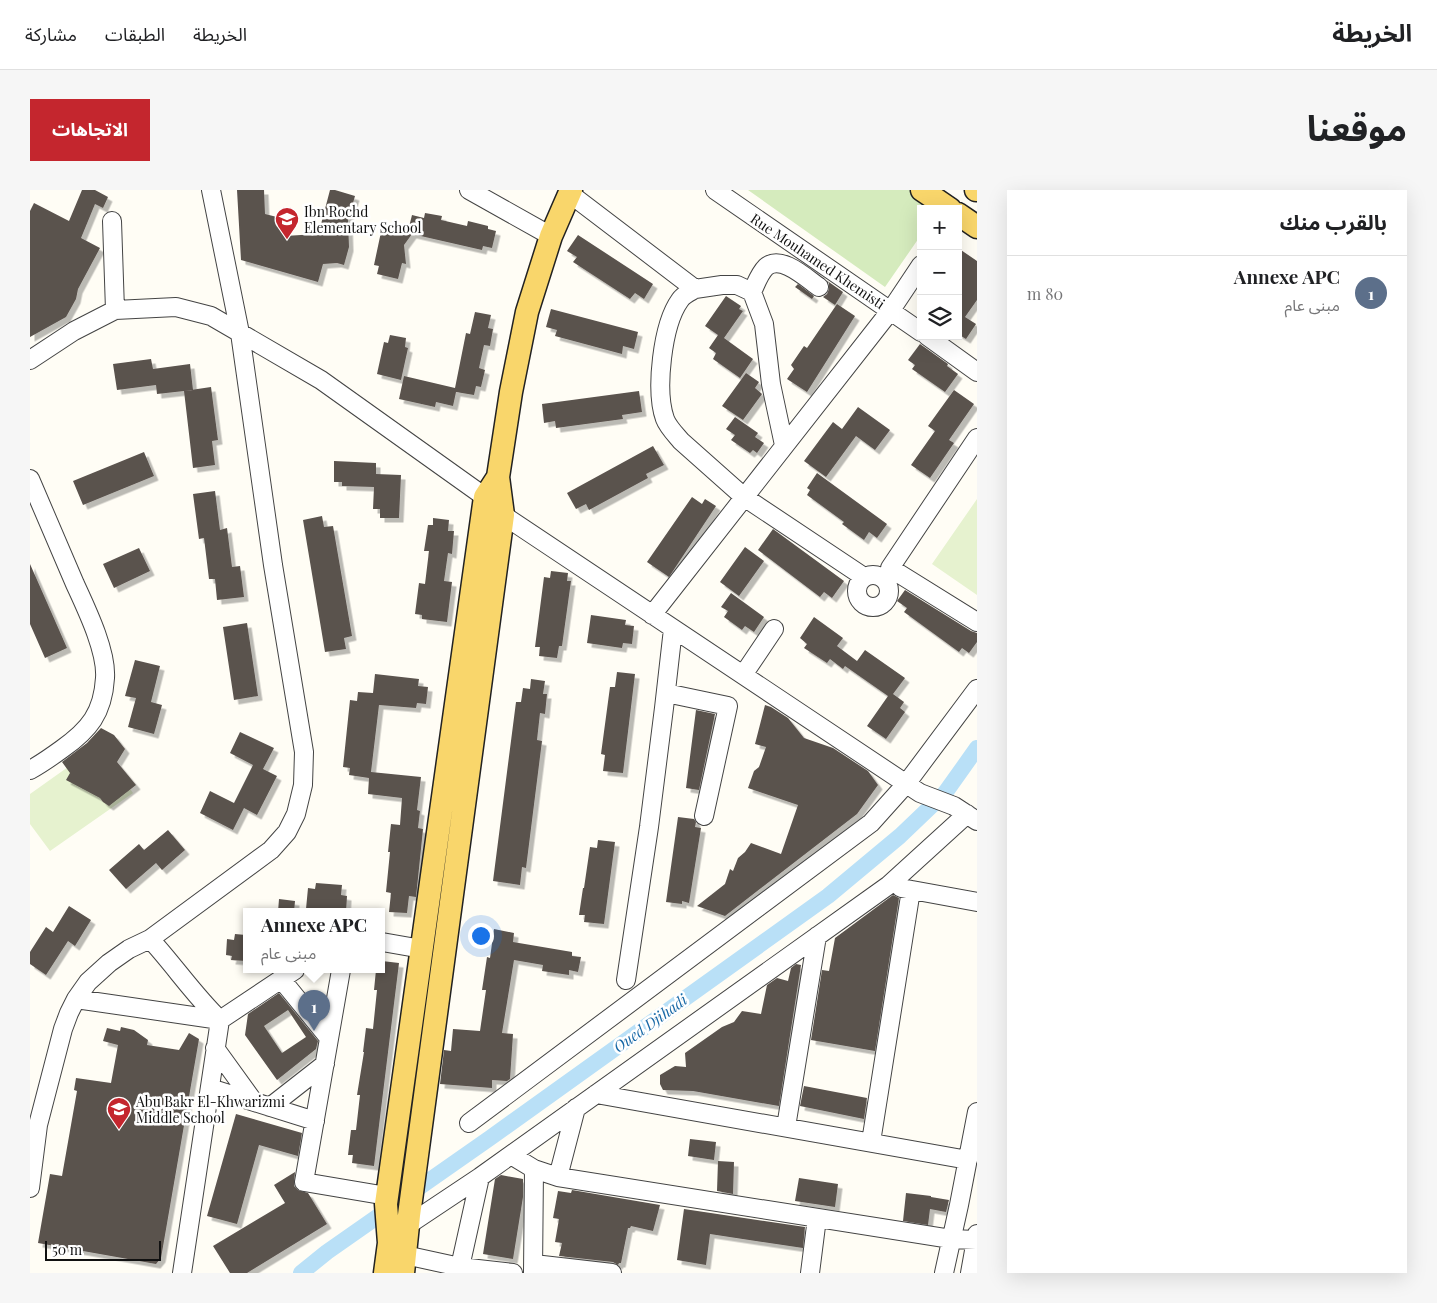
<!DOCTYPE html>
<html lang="ar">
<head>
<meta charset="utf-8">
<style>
	body { margin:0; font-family:"Playfair Display","Noto Sans Arabic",serif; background:#f6f6f6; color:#202124; direction:rtl }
	.controls { position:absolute; right:15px; top:15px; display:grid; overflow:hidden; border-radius:0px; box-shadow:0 5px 20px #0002 }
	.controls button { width:45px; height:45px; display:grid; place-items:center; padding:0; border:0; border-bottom:1px solid #e0e0e0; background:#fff; color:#202124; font:25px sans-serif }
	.scale { position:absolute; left:15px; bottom:12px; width:116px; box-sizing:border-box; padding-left:5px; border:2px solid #111; border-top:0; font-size:14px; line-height:18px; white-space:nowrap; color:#111; -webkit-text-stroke:4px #fff; paint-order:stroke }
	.you { position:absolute; left:450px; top:745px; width:18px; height:18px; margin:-12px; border:4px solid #fff; border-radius:50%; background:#1a73e8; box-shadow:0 0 0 8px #1a73e833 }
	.badge { display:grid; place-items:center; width:32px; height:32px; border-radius:50%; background:#c4262e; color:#fff; font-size:16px; font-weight:700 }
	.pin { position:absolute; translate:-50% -41px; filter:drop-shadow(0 1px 2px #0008) }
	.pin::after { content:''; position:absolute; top:26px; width:18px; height:15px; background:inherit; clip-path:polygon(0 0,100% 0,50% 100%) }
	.popup { position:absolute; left:213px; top:718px; width:142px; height:65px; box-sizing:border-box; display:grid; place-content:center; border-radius:0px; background:#fff; filter:drop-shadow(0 1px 4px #0005); font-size:16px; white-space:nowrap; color:#757577 }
	.popup b { font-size:19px; color:#202124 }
	.popup::after { content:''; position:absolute; left:50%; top:100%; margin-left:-10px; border:10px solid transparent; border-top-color:#fff }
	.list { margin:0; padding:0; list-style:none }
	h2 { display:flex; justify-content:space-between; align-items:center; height:65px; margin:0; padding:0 20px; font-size:21px }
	h2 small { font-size:16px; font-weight:400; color:#757577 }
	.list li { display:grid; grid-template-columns:32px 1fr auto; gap:15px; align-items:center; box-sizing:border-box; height:75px; padding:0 20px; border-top:1px solid #e0e0e0 }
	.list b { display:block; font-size:19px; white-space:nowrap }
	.list p { margin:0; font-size:16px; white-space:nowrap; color:#757577 }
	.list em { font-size:16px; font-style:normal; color:#757577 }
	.icon { flex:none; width:28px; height:28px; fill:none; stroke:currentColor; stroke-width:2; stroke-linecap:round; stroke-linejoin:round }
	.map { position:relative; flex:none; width:947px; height:1083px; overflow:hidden; direction:ltr; border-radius:0px }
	header { display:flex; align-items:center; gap:30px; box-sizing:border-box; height:70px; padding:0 25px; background:#fff; border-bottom:1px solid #e0e0e0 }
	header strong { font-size:24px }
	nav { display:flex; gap:28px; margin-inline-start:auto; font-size:18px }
	.intro { display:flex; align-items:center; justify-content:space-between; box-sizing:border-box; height:120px; padding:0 30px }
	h1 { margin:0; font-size:35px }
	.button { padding:12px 22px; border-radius:0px; background:#c4262e; color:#fff; font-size:18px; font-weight:700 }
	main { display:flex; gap:30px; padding:0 30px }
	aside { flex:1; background:#fff; border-radius:0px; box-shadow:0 5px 20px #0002 }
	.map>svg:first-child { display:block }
	.green { fill:#d5ebbd }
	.pitch { fill:#e6f2cf }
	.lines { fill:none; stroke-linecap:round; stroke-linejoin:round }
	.canal { stroke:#b9e0f7; stroke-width:16 }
	.building { fill:#5a524d; fill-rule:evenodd; filter:url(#shadow) }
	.minor-casing { stroke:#444; stroke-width:20 }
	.major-casing { stroke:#222; stroke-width:25 }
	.minor { stroke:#fff; stroke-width:18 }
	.major { stroke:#f9d66b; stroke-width:22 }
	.labels { text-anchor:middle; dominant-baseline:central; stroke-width:5; stroke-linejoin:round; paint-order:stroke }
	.poi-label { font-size:14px; fill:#111; stroke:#fff; text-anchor:start }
	.street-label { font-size:14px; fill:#111; stroke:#fff }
	.water-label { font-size:15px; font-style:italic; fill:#1768a6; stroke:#fff }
</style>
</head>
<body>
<header>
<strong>الخريطة</strong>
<nav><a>الخريطة</a><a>الطبقات</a><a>مشاركة</a></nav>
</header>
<div class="intro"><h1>موقعنا</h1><a class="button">الاتجاهات</a></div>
<main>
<aside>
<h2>بالقرب منك<small></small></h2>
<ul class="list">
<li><span class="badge" style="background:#5c6f8a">1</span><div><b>Annexe APC</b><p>مبنى عام</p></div><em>80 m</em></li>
</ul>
</aside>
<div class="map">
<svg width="947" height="1083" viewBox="0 0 947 1083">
	<defs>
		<filter id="shadow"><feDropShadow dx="4.5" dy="4.5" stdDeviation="0" flood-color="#0004"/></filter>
	</defs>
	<rect width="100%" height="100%" fill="#fffdf5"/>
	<!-- green -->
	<path class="green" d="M718,0H879L909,19H891V45L855,97Z"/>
	<!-- pitch -->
	<path class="pitch" d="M947,309V405L902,374Z
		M69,555L103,603L20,661L0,634V604Z"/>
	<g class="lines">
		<!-- canal -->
		<path class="canal" d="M271,1083L297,1062L460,948L798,706L870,646L915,603L947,558"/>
	</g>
	<!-- building -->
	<path class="building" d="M52,0H65L78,7L73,18L65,14L51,48L70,58L48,99L46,109L36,127L0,147V21L4,13L39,31Z
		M207,0H234L235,24L255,29V46L287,44L286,37L290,38L300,0H305L325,6L318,30L319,57L314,75L307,73L293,74L288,92L211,70Z
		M395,23L412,26L411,30L437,36L438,31L458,36V39L466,41L462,58L453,56L452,60L382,44L374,55L376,74L372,73L368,89L347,84L349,76L344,75L351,42L354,43L356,36L378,41L382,25L394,28Z
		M548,45L623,94L614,109L605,103L600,109L543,72L547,67L537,61Z
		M928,58L947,71V110L935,127L946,134L936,149L928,144Z
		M796,90L813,102L805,115L793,107L797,104L799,99V93Z
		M768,94L784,106L782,109L765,97Z
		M696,106L711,116L709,119L713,121L694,148L723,169L710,188L683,169L686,163L679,158L688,145L675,136Z
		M807,114L825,126L777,202L757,189L764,179L761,175L774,156L777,158Z
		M521,119L608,142L604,159L593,156L592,164L525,146L527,140L516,137Z
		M445,122L461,125L458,138L463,139L460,156L454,155L449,178L455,180L451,197L446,196L444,205L426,202L423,216L406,212L405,217L369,209L374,186L425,198L436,143L440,144Z
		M360,145L376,148L375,157L378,158L371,190L347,184L354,152L358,153Z
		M890,154L918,174L917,176L928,184L915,202L882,179L885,175L878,170Z
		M121,169L123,179L160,174L163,200L127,204L126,195L87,200L83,174Z
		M716,183L729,192L725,198L732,204L713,230L692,216Z
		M181,197L188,250L182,251L185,275L163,278L154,201Z
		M924,200L944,214L919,250L924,253L900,288L881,275L905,241L898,236Z
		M609,201L612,222L592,225L593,229L526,238L525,231L514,233L512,214Z
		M828,217L860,240L845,260L826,246L796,287L774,271L803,232L812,239Z
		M705,227L728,243L725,247L734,253L727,263L723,260L720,263L701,250L705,245L696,239Z
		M623,256L634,275L616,284L618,288L559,320L556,314L546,319L537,303Z
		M114,262L124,286L53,315L43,291Z
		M304,271L346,273V284L371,285L369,328H350V319H343L344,297L312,296V292H304Z
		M787,283L857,334L847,348L839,342L834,350L812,334L814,332L777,305L780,300L777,298Z
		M185,301L190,340L197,338L202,377L210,376L214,407L187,410L185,389H179L174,348L169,349L163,304Z
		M662,307L672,314L675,309L686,316L639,387L617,372Z
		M292,326L294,337L303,336L322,446L314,448L316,459L295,462L273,330Z
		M403,328L419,330L418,341H424L422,364L418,363L414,391L422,392L417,432L392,429V425L385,424L389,393L395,394L399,361H394L398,335H403Z
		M743,339L814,391L802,408L794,402L790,407L728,360Z
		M715,357L734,371L709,406L690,392Z
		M109,358L120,381L84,398L73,374Z
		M0,374L37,458L15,468L0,434Z
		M521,381L538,383L537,391H541L532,456H529L527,468L509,466L510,457H505L514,387L520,388Z
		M875,400L941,441L947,443V452L939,463L932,458L929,462L874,422L877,418L867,411Z
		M701,403L734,427L724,442L715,436L712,440L694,427L698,421L691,417Z
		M561,425L596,430L595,435L604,436L602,454L593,453L592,458L557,453Z
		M784,427L813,448L807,456L827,471L835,460L875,488L863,504L874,512L870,518L875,522L856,549L837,536L858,506L815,476L813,479L800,469L797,473L774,458L777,454L770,448Z
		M217,433L228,506L204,510L193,437Z
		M105,470L130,476L121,512L132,515L124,544L98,537L106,508L95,506Z
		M587,482L605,484L593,583L573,581L575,565L571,564L580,497H585Z
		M345,484L389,489L388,496L398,497L396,514L387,513L386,518L349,515L341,582L391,587L387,620L390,621L388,638L393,639L388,688L386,707L379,706L377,723L359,722L361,703L356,702L360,662H358L361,634L370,635L372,608L338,604L339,588L319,585L320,578L313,577L320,510L327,511L328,502L343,503Z
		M501,489L515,491L513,504H517L515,524L510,523L507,550L512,551L496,678L492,677L490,695L463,691L486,512H491L493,498L500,499Z
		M735,515L741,517L758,528L774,548L803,558L838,581L848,595L827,624L695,726L667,716L695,694L700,679L703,681L708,668L715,662L721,653L751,664L768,615L718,598L724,581L729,577L736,557L725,554Z
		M666,520L685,524L669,600L656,598Z
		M71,538L84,545L95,559L87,572L106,595L79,616L73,612L70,608L36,590L40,583L32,572L57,553Z
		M210,542L244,558L233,579L247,586L227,625L214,618L203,640L170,623L180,601L204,613L223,575L200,563Z
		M648,627L664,629L666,632L665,637L671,638L659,713L652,711V714L636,712Z
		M138,640L155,660L132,680L126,673L96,699L79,680L109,654L114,660Z
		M568,650L585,652L574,734L554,732L555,725H549L553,698H554L560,657L567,658Z
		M286,693L312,695L311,705L317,706L316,722L276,719L278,698L285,699Z
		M863,705L869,708L845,861L781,850L792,780L799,781L805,748Z
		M249,709L265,711L264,722H248Z
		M39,716L61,730L45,756L38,751L16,785L0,774V762L16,737L23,742Z
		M464,739L484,743L483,752L542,762V766L551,767L548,782L539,780V785L512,781L513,775L484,770L472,843L483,844L480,889L477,891L462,890V898L410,894L414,860L421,861L423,839L450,841L456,800H452L457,767L460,768Z
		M205,744L216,745V771L201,770L202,766L196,765L197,749L204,750Z
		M352,771L369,773L344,976L322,973L323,965H318L321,940H326L330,905H327L334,862H333L336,838L343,839L347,800H344L346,780H352Z
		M766,774L771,775L749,916L663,901L633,900L630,894V885L645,876L656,877L655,863L692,837L704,832L712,821L731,824L737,795L747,788L758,791L761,778Z
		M249,803L288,851L286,859L247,890L215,845L218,824ZM258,820L276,847L252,863L234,836Z
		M91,837L104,840L118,850L117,855L149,860L159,843L169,849L131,1068L126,1074L8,1053L20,984L32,986L47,901L44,900L46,888L81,893L88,855L73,851L77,838L90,841Z
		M774,896L837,908L834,929L770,916Z
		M206,924L272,943L268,966L229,955L207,1034L177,1026Z
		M660,949L686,952L684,970L658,966Z
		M688,971L704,972L703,1004L687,1001Z
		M265,982L264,996L268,1000L278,1003L297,1034L217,1083H200L183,1056L255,1013L244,995Z
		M471,985L493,989V1007L483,1069L453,1064L465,989Z
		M769,988L808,994L805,1017L765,1011Z
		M542,1000L630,1015L623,1041L601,1036L600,1038H598L591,1073H589L588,1075L583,1072L529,1066L532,1053L525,1052L529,1029L523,1028L528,1001L541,1003Z
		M876,1003L901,1006V1007L919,1010L916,1022L900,1019L898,1035L873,1031Z
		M654,1019L775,1037L773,1058L680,1044L676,1075L647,1070Z"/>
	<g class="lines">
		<!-- minor casing -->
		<g class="minor-casing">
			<path id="minor" d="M439,0L521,46
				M685,0L891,142
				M539,3L665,99C660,102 653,105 650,110C632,135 625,201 635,229C638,237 646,245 651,251L714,307L834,387
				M82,31L85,120
				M665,99L692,95H707L722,102L734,134L741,194L754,255
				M722,102C726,94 729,84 736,77C751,64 776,88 789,97
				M897,146L947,182
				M0,170L44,141L85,120L146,117L181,126L291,190L455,307L473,325L890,603L924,616L947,631
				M947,248L860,378L947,432
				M0,289C15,324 30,359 45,394C56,418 77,461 75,488C73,523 59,540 32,559C21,567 11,574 0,580
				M827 401a16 16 0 1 1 32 0a16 16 0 1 1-32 0Z
				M622,425L861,120L891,75
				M713,485L744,439
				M636,503L698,516L674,626
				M871,698L947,712
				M120,749C144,775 164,805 190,830
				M352,752L392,759
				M311,780L274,992L357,1006
				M251,789L299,848
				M596,790L619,637L634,518L643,439
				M46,809L190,830L265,780
				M185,858L224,912
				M180,898L285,931
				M566,904L938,970
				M240,917L295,874
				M439,933L841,633L876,594L947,499
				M756,937L787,746
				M841,952L881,700
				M481,965L504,979L528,987L921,1049L946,1050
				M528,987L546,918
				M0,998L8,935L33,839L39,823L46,809L58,792L79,773L99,759L120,749L241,660L257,642L266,624L273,595L274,562L243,375L210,143L181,0
				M378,1035L450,987L859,695L937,624
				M375,1065L430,1077L483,1083
				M504,1074L582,1083
				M430,1077L450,987
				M152,1083L190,830
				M503,1083L504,979
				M780,1083L787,1028
				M914,1083L929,1015L947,922
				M940,1083L947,1044"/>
		</g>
		<!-- major casing -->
		<g class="major-casing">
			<path id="major" d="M892,0L920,19
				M946,0H947
				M928,24L947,37
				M355,1083L359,1053L356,1014L455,307L468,287
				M373,1083L379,1025L473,325L468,287L481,202L497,122L521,46L541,0"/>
		</g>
		<!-- minor -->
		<use href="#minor" class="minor"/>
		<!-- major -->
		<use href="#major" class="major"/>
	</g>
	<!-- icons -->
	<defs>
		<g id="school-pin" transform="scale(1.25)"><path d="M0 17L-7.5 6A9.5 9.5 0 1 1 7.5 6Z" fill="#c4262e" stroke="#fff"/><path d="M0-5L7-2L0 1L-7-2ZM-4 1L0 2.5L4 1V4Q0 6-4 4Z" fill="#fff"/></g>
	</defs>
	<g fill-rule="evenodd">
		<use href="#school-pin" x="257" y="29"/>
		<use href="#school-pin" x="89" y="919"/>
	</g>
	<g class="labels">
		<!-- poi labels -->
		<g class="poi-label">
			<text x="274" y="21">Ibn Rochd<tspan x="274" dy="16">Elementary School</tspan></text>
			<text x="106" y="911">Abu Bakr El-Khwarizmi<tspan x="106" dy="16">Middle School</tspan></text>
		</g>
		<!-- street labels -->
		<g class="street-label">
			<text transform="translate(788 71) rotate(34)">Rue Mouhamed Khemisti</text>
		</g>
		<!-- water labels -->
		<g class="water-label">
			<text transform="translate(620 833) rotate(-36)">Oued Djihadi</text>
		</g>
	</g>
</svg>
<div class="controls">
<button>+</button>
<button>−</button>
<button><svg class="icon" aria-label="layers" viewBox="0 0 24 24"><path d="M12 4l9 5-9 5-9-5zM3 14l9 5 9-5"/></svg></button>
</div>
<div class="scale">50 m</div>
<div class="you"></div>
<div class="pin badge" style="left:284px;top:841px;background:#5c6f8a">1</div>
<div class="popup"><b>Annexe APC</b>مبنى عام</div>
</div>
</main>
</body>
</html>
